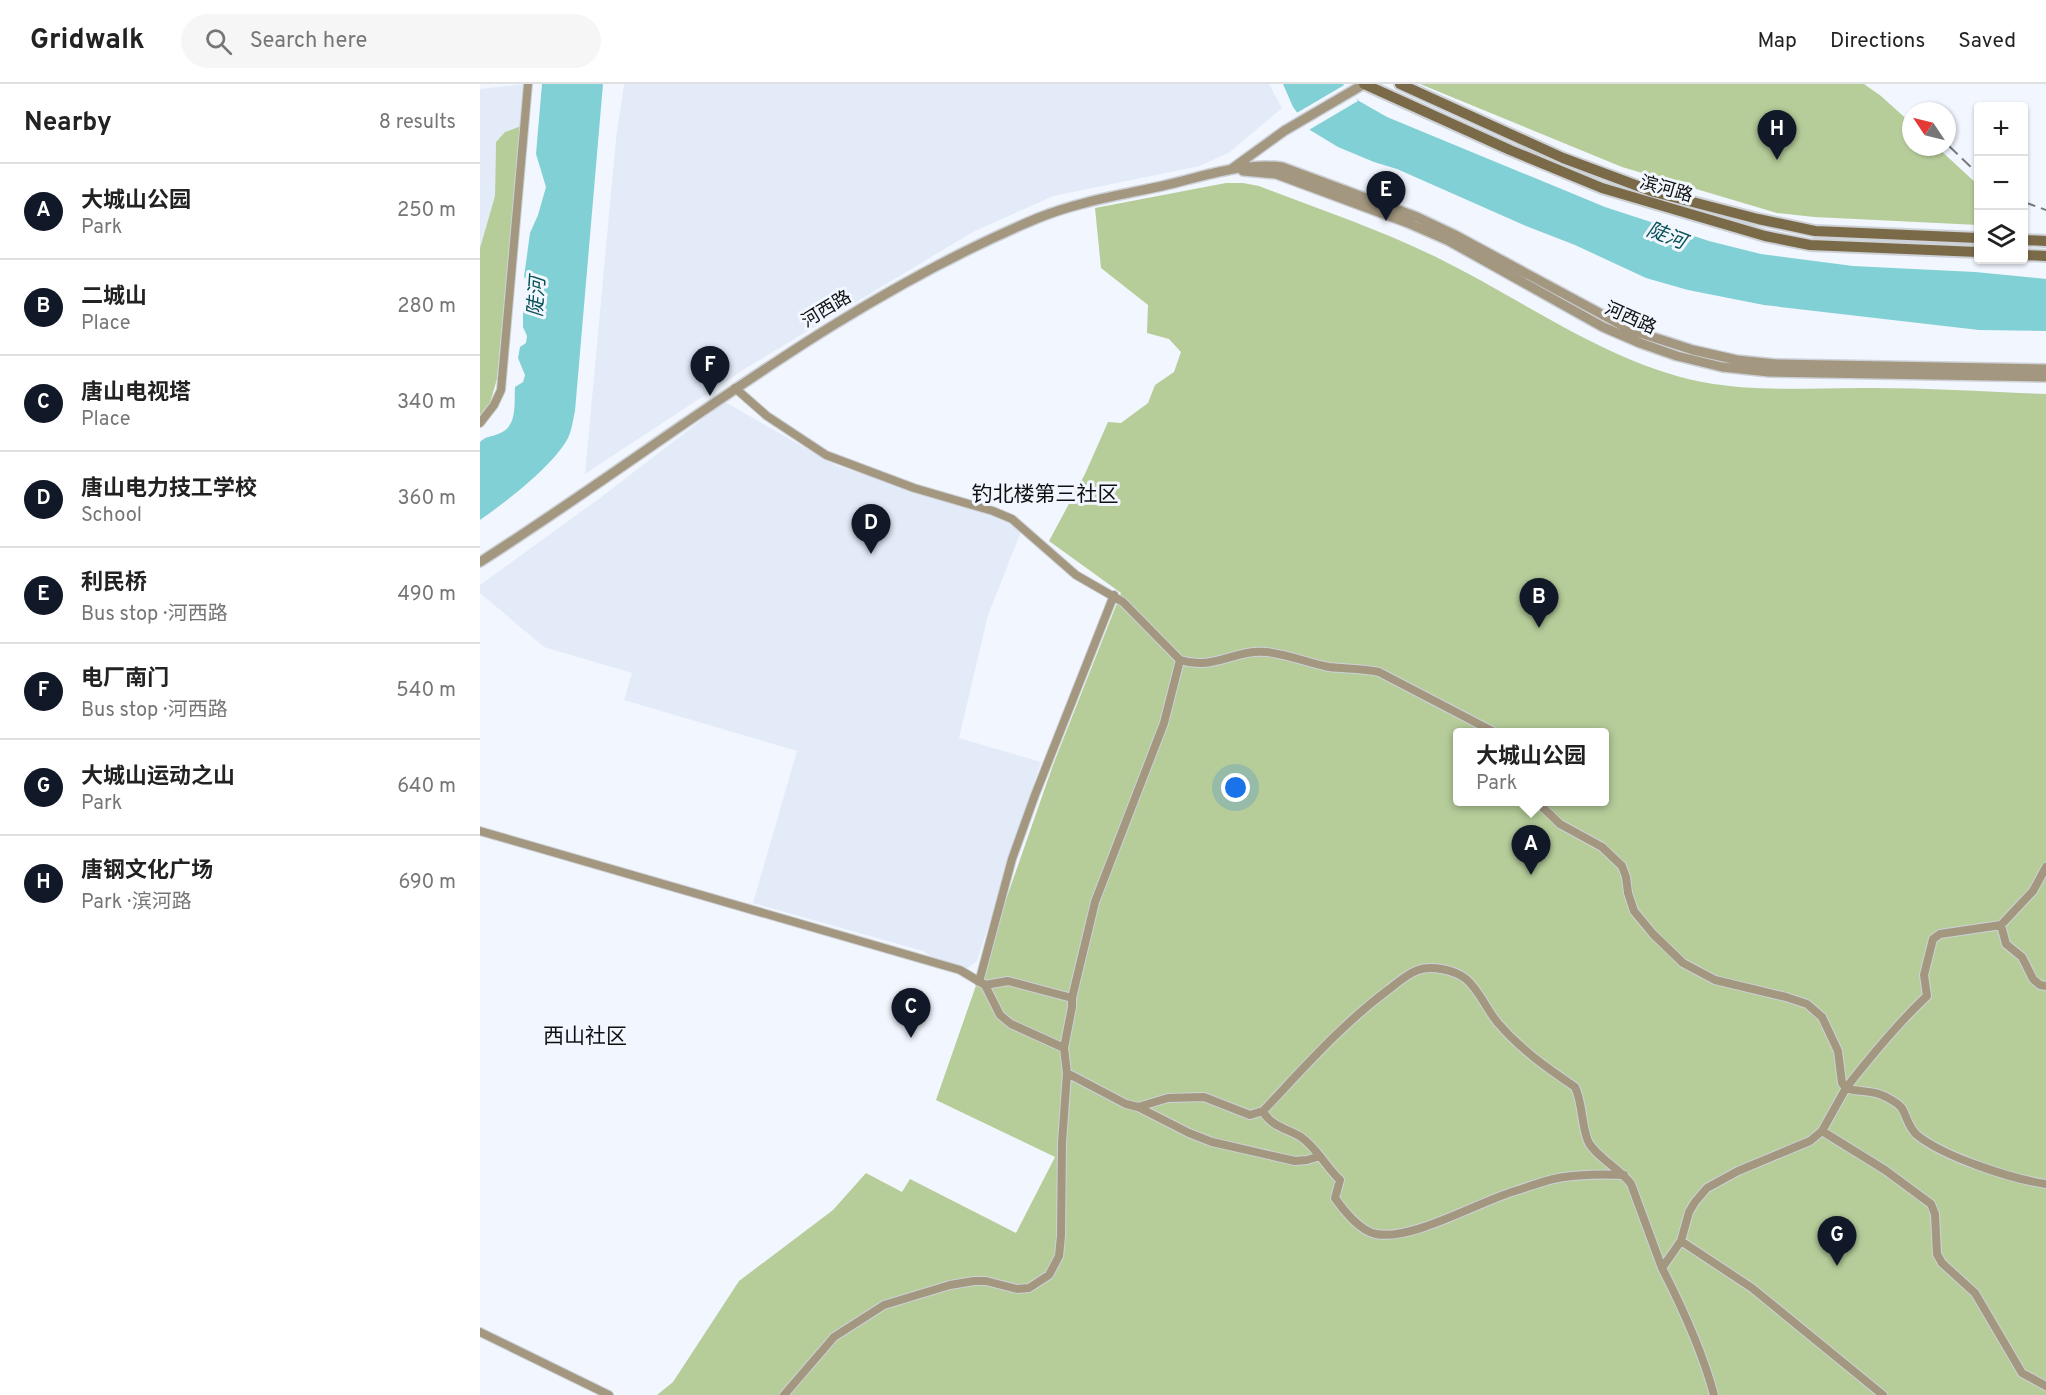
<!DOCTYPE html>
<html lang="en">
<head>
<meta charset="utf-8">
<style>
	body { margin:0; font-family:Overpass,"Noto Sans SC",sans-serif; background:#f6f6f6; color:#222 }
	.controls { position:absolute; right:18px; top:18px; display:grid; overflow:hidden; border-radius:6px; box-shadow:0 2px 4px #0004 }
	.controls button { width:54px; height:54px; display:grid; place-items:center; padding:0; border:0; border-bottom:2px solid #e0e0e0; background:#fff; color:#222; font:30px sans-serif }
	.compass { position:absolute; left:1422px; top:18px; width:54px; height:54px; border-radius:50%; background:#fff; box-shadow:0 2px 4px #0004; rotate:305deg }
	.you { position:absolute; left:756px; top:704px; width:21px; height:21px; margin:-15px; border:4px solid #fff; border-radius:50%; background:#1a73e8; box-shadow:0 0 0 9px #1a73e833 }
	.badge { display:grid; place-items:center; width:39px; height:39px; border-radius:50%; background:#111827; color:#fff; font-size:20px; font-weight:700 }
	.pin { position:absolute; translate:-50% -50px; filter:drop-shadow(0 2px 3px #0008) }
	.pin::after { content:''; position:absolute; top:32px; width:21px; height:18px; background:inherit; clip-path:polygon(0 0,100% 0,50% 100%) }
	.popup { position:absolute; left:973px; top:644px; width:156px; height:78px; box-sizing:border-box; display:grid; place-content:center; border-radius:6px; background:#fff; filter:drop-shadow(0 2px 4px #0005); font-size:20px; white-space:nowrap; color:#767676 }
	.popup b { font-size:22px; color:#222 }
	.popup::after { content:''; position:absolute; left:50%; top:100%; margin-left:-12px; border:12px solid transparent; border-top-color:#fff }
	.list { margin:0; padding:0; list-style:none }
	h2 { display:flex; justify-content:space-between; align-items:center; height:78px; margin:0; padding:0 24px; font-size:26px }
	h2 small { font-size:20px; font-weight:400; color:#767676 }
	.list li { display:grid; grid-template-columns:39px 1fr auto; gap:18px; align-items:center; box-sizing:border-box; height:96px; padding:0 24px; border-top:2px solid #e0e0e0 }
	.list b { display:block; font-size:22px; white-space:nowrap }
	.list p { margin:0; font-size:20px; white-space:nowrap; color:#767676 }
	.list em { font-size:20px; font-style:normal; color:#767676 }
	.icon { flex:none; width:33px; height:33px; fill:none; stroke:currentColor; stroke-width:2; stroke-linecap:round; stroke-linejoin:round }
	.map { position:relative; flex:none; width:1566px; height:1311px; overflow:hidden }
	header { display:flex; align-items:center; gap:36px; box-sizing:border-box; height:84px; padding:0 30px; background:#fff; border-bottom:2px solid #e0e0e0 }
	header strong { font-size:28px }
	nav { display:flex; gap:33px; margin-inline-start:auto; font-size:21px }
	.search { width:420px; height:54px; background:#f6f6f6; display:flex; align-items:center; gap:15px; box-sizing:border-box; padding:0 21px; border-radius:33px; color:#767676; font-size:22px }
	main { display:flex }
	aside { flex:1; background:#fff }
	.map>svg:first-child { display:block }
	.built { fill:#e3ebf9 }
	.green { fill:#b6cd9a; fill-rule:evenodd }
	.water { fill:#80d0d5 }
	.pier { fill:#f2f6fe }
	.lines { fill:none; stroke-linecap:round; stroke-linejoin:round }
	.minor-casing { stroke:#cdd1d8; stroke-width:10 }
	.tertiary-casing { stroke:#cdd1d8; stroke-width:12 }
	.secondary-casing { stroke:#cdd1d8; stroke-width:14 }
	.minor { stroke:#a39780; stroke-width:8 }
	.tertiary { stroke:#a39780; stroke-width:9 }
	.secondary { stroke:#7b6a48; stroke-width:10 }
	.rail { stroke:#787a7f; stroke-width:2; stroke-dasharray:12 6; stroke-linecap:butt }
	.labels { text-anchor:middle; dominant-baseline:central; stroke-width:6; stroke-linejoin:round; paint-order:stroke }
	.street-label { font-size:18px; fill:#0d0f11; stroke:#f2f6fe }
	.water-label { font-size:20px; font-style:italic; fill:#065155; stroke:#f2f6fe }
	.quarter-label { font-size:21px; fill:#0d0f11; stroke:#f2f6fe }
</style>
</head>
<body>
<header>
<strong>Gridwalk</strong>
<div class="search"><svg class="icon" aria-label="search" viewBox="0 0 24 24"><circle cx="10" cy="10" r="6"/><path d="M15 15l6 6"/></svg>Search here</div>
<nav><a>Map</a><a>Directions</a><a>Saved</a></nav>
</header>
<main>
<aside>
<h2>Nearby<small>8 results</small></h2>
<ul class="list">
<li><span class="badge">A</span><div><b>大城山公园</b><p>Park</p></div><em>250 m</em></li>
<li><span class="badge">B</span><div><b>二城山</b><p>Place</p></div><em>280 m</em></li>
<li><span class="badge">C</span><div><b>唐山电视塔</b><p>Place</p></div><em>340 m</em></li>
<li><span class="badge">D</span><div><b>唐山电力技工学校</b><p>School</p></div><em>360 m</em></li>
<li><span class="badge">E</span><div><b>利民桥</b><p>Bus stop · 河西路</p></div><em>490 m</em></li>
<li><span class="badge">F</span><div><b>电厂南门</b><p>Bus stop · 河西路</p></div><em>540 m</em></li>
<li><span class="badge">G</span><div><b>大城山运动之山</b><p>Park</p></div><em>640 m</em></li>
<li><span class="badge">H</span><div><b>唐钢文化广场</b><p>Park · 滨河路</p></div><em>690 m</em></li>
</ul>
</aside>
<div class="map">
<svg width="1566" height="1311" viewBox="0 0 1566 1311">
	<rect width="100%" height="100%" fill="#f2f6fe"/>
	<!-- built -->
	<path class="built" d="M45,0L41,42L25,48L16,58L15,112L0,164V5Z
		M144,0H789L802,24L750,68L720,82L573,112L493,148L266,284L105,390L136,55Z
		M245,318L357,382L544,440L508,531L479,654L561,678L497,877L486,885L456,876L443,867L273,819L317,667L144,616L152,589L64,563L0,509V501L120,414Z"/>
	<!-- green -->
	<path class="green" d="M940,0H1384L1401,12L1431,39V63H1457L1498,101V141L1334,133L1297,129L1142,83Z
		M41,42L17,295L10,319L0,331V164L15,112L16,58L25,48Z
		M746,99H763L779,102C838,125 899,145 956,173C1042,215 1127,279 1222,298C1281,309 1335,303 1394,304C1451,304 1509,308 1566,310V1311H177L193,1298L259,1197L353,1126L386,1089L422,1108L430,1095L536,1149L575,1073L456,1016L573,681L641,509L569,457L605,390L628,338L641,339L668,319L675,301L694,288L701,268L689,255L667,249L668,221L621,184L615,124ZM978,648H1124V718H978Z"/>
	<!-- water -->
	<path class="water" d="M62,0H123L95,327C93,335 92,346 88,354C73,382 26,418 0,436V358C6,352 11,353 18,350C38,343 34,321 35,303L43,298L45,291L38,274L40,263L46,259L47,252L43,243V227C56,214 61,205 44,193L50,149L58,131L66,103L56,70Z
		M803,0H863L879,17L907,33L1125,123L1229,157L1281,170L1373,182L1495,188L1566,195V247L1499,246L1284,221L1208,206L1166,194L1095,161L1046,142L917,85L894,78L858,63L830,46L813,23Z"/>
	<!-- pier -->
	<path class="pier" d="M866,0L870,3L878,17L827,47L815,30Z"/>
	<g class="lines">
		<!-- minor casing -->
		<g class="minor-casing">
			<path id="minor" d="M255,304L287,332L346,371L434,404L513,427L532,435L596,491L643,518L700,576
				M0,339L14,321L21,306L48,0
				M1057,718L1080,740L1122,763L1142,782L1146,793L1148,809L1154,827L1173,850L1203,879L1235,896L1306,913L1327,920L1342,933L1358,967L1362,999L1366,1004L1342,1047L1330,1057L1258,1087L1227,1104L1215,1118L1209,1128L1201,1157L1182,1184C1203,1225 1222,1266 1234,1311
				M0,747L480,886L505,901L520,931L531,940L584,964
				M1566,783L1553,807L1521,841L1460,850L1453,855L1444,891L1447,912C1417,940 1391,972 1366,1004C1378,1009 1393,1005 1406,1013C1410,1015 1417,1019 1421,1023C1427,1031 1427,1042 1437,1051C1464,1073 1532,1095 1566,1100
				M1521,841L1526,860L1542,873L1553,895L1560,901L1566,902
				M499,898L532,775L555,711L634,511
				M505,901L528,897L592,914
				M587,989L646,1020L658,1023L709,1049L732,1058L815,1077L827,1076L840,1072
				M658,1023L688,1014L724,1013L770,1031L783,1027C823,985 861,941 908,906C917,899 927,890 938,886C951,881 975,886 986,895C1000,907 1006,925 1018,939C1040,965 1067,984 1095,1003C1103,1020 1101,1040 1108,1057C1114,1071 1141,1086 1151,1100L1182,1184
				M783,1027C790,1042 808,1045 821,1053C837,1064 846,1083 860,1096L855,1114C863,1126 880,1147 896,1150C932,1157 998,1118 1035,1107C1051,1102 1068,1095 1084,1093C1104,1090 1124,1090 1144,1091
				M1342,1047L1405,1086L1451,1120L1455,1130L1457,1170L1462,1179L1495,1209L1542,1289L1566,1302
				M1201,1157L1272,1204L1403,1311
				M0,1248L129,1311
				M304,1311L354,1253L404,1221L470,1201L494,1197H506L537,1205L549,1204L569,1191L579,1172L581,1152L582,1059L587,989L584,964L592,923V914L615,818L684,639L700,576C734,587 755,565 786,568C807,570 828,579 849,583C865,585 882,584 899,588L1014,648"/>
		</g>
		<!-- tertiary casing -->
		<g class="tertiary-casing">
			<path id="tertiary" d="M753,84L804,47L884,0
				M763,87L796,90L928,139L969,157L1123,243L1160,259L1197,272L1242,283L1289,288L1566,293
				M0,478C185,360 354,219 558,134C597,118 641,111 682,102C721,93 762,78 802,83L937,133L975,151L1151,246L1213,266L1257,276L1296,280L1566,285"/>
		</g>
		<!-- secondary casing -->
		<g class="secondary-casing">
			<path id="secondary" d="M884,0L1030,66L1122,104L1285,152L1330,161L1498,168
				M920,0L1083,74L1174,108L1278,135L1335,147L1498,154
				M1544,156L1566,157
				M1544,171L1566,172"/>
		</g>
		<!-- minor -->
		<use href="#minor" class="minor"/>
		<!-- tertiary -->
		<use href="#tertiary" class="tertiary"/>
		<!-- secondary -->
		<use href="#secondary" class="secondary"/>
		<!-- rail -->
		<path class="rail" d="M1469,62L1498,90
			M1544,118L1566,126"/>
	</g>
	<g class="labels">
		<!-- street labels -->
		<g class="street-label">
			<text transform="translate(1186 106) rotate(16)">滨河路</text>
			<text transform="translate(347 226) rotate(-31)">河西路</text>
			<text transform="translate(1150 235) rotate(24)">河西路</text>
		</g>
		<!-- water labels -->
		<g class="water-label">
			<text transform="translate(1186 153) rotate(21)">陡河</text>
			<text transform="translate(58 213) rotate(-86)">陡河</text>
		</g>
		<!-- quarter labels -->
		<g class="quarter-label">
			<text x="565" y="411">钓北楼第三社区</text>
			<text x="105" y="953">西山社区</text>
		</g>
	</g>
</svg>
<div class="controls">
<button>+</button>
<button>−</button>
<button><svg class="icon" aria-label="layers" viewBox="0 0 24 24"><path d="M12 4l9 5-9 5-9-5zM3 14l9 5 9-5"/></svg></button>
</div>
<svg class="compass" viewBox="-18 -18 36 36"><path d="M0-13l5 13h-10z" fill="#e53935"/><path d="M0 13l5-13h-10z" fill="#767676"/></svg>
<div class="you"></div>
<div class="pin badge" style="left:1051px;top:791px">A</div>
<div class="popup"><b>大城山公园</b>Park</div>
<div class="pin badge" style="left:1059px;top:544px">B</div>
<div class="pin badge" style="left:431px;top:954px">C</div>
<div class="pin badge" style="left:391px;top:470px">D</div>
<div class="pin badge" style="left:906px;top:137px">E</div>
<div class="pin badge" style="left:230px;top:312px">F</div>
<div class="pin badge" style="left:1357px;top:1182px">G</div>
<div class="pin badge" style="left:1297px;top:76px">H</div>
</div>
</main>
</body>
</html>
